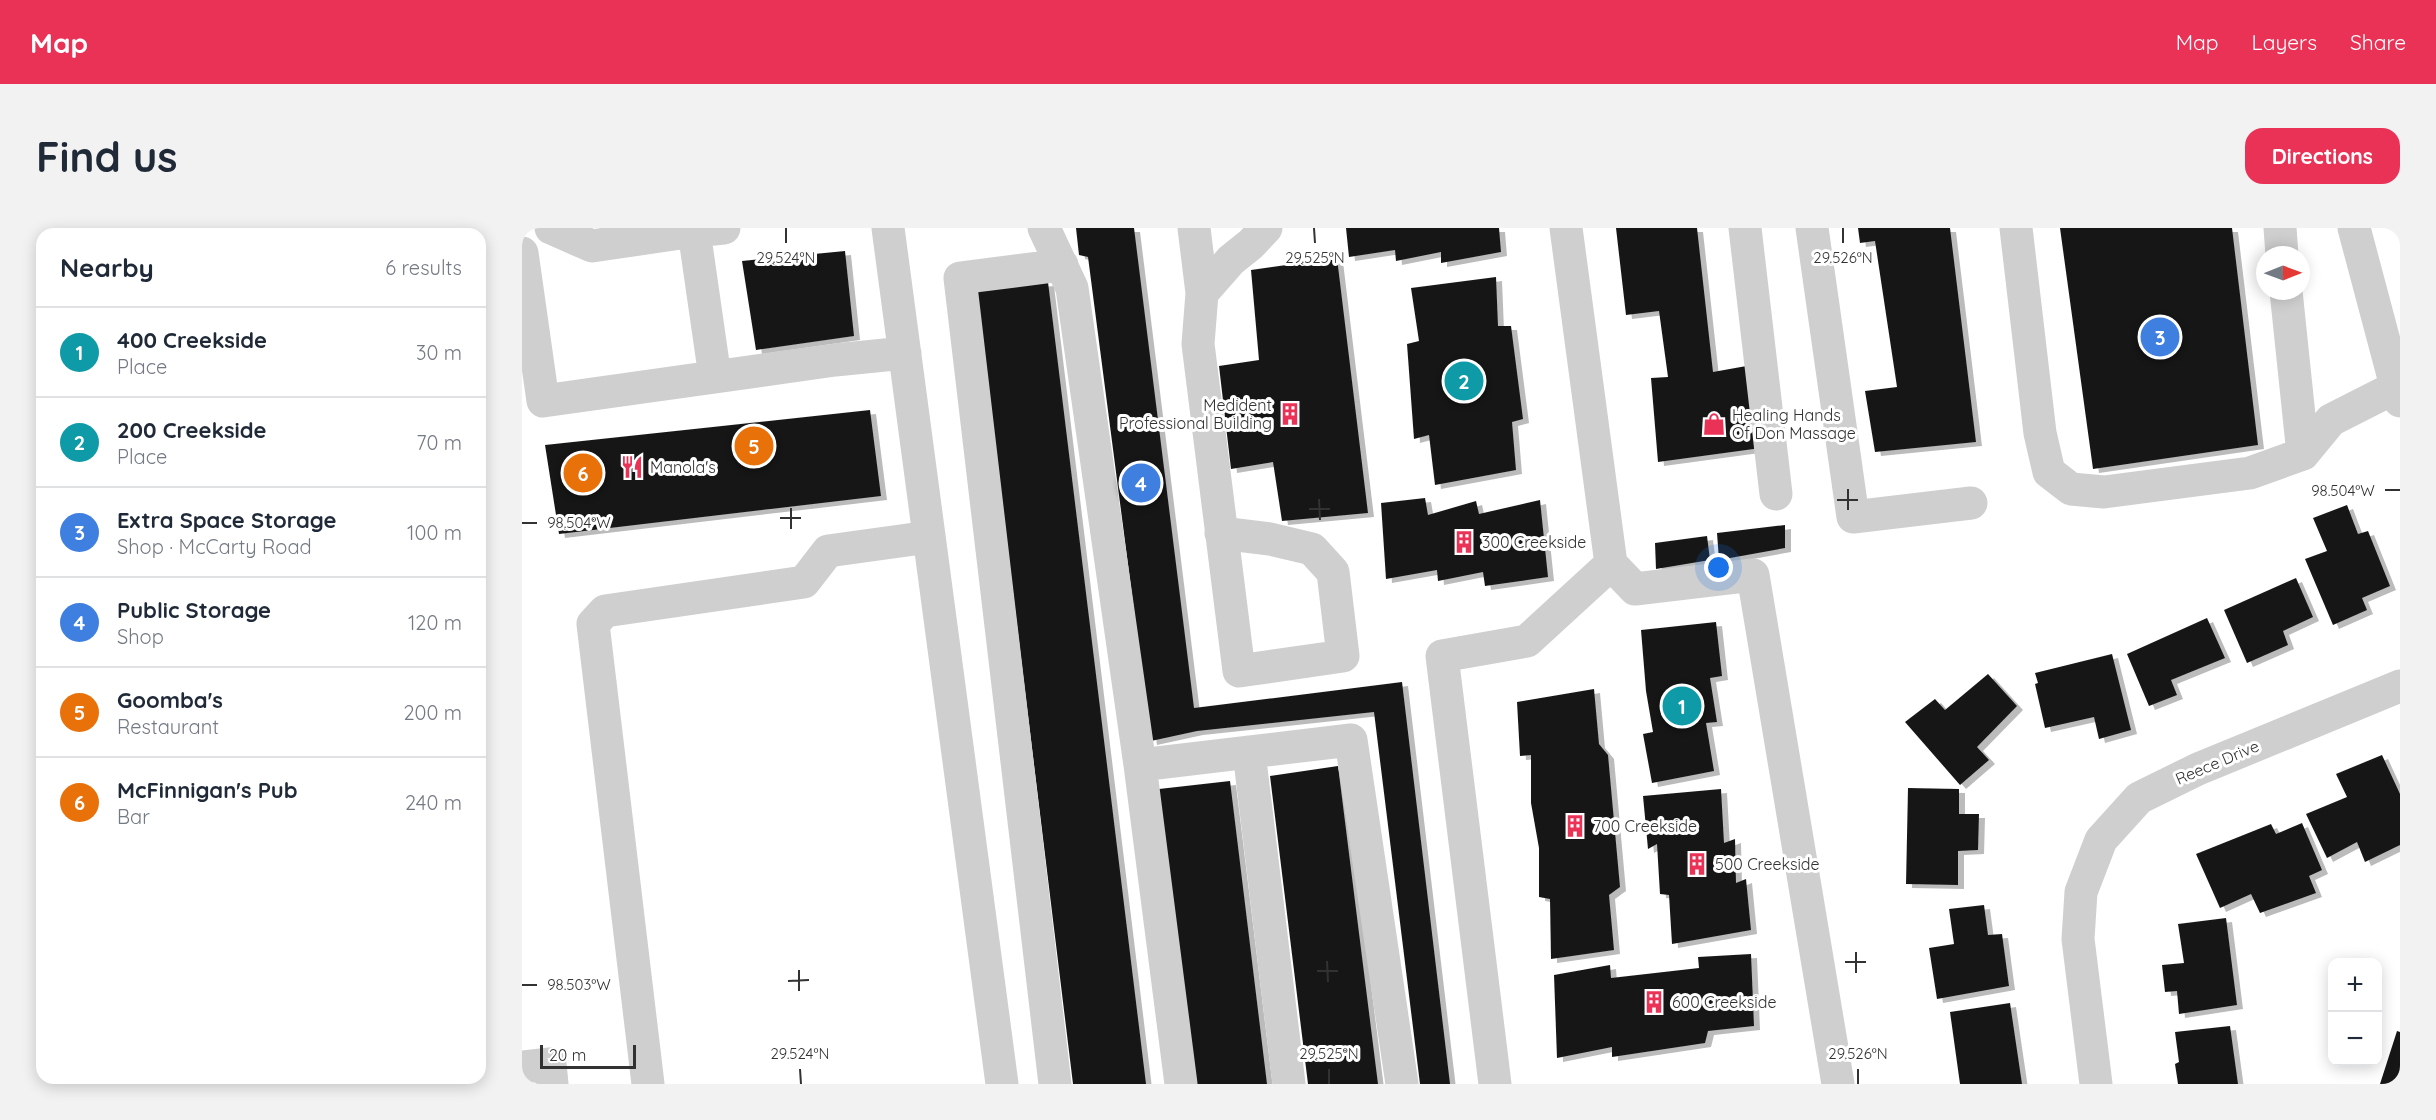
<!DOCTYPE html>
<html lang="en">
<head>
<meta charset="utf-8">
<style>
	body { margin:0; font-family:Quicksand,sans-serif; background:#f2f2f3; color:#1f2937 }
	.controls { position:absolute; right:18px; bottom:18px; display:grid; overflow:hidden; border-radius:12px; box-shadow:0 3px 15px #0003 }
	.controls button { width:54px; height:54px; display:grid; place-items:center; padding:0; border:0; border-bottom:2px solid #e0e1e3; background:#fff; color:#1f2937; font:30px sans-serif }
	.compass { position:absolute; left:1734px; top:18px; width:54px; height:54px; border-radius:50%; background:#fff; box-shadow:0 3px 15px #0003; rotate:89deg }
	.scale { position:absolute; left:18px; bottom:15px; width:96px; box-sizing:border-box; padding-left:6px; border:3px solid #323232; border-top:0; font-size:16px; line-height:21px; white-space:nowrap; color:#323232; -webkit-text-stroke:4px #fff; paint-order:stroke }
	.you { position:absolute; left:1197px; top:340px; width:21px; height:21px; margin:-15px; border:4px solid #fff; border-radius:50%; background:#1a73e8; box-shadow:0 0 0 9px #1a73e833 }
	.badge { display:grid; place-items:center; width:39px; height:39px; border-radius:50%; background:#ea3257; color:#fff; font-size:20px; font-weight:700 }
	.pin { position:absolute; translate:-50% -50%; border:3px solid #fff; box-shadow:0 2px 6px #0006 }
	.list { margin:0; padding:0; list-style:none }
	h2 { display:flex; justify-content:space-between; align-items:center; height:78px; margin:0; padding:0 24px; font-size:26px }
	h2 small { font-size:20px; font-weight:400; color:#747a83 }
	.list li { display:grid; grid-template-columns:39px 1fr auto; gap:18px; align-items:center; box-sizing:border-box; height:90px; padding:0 24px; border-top:2px solid #e0e1e3 }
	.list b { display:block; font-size:22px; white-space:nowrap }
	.list p { margin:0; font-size:20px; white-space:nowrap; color:#747a83 }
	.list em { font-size:20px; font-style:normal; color:#747a83 }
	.map { position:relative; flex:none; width:1878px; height:856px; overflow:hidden; border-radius:18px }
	header { display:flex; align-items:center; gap:36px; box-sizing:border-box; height:84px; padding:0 30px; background:#ea3257; color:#fff }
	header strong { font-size:28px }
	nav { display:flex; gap:33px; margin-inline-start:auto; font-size:21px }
	.intro { display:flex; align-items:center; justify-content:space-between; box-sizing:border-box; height:144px; padding:0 36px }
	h1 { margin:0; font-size:42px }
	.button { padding:15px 27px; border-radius:18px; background:#ea3257; color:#fff; font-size:21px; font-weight:700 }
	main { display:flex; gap:36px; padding:0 36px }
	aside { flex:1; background:#fff; border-radius:18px; box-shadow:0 3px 15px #0003 }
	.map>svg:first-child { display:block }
	.building { fill:#191919; filter:url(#shadow) }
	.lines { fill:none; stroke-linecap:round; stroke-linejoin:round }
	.minor { stroke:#cfcfcf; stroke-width:33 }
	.ticks { fill:none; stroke:#323232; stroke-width:2 }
	.labels { text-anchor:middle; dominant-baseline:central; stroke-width:6; stroke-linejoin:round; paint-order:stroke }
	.poi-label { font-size:16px; fill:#323232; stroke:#fff; text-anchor:start }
	.street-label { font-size:16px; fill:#323232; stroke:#fff }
	.ticks-label { font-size:15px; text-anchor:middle; fill:#323232; stroke:#fff; stroke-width:6; stroke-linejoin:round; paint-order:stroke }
</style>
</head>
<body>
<header>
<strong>Map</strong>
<nav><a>Map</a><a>Layers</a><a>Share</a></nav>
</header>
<div class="intro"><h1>Find us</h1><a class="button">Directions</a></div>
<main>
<aside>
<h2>Nearby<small>6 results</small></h2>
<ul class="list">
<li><span class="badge" style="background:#0f9aa8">1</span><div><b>400 Creekside</b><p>Place</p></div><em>30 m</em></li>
<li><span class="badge" style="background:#0f9aa8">2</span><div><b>200 Creekside</b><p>Place</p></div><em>70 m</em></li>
<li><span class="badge" style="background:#3f7fe0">3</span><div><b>Extra Space Storage</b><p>Shop · McCarty Road</p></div><em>100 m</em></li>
<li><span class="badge" style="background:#3f7fe0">4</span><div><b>Public Storage</b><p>Shop</p></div><em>120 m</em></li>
<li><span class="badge" style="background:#e8710a">5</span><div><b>Goomba's</b><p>Restaurant</p></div><em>200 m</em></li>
<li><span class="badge" style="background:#e8710a">6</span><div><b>McFinnigan's Pub</b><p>Bar</p></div><em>240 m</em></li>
</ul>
</aside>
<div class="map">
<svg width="1878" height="856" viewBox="0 0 1878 856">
	<defs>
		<filter id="shadow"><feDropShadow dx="6" dy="4" stdDeviation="0" flood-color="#0004"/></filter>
	</defs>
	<rect width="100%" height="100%" fill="#fff"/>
	<!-- building -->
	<path class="building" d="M554,0H612L672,480L880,454L928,856H898L852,484L675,503L629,513L566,29L557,27Z
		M824,0H977L979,24L919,35V24L874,33L873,22L827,29Z
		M1094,0H1175L1191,144L1230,137L1239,220L1136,234L1129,150L1146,149L1137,83L1104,87Z
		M1336,0H1428L1454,214L1353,224L1343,163L1375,159L1353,13L1338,15Z
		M1538,0H1710L1736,217L1571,241Z
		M323,23L332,108L234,122L220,33Z
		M815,30L846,285L760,293L751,234L709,241L697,138L737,132L729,42Z
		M974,49L976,98H989L1001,191L990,194L994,242L913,257L907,207L892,211L885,116L897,113L889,60Z
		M526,54L624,856H551L454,61Z
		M348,182L359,268L37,306L23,217Z
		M903,270L906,287L954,273L957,286L1018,272L1026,349L963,358L961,344L916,353L915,342L864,351L859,275Z
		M1825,277L1836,306L1846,303L1868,358L1840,370L1845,382L1811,397L1783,331L1805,323L1791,290Z
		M1263,297V320L1197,332L1195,305Z
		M1185,308L1188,332L1134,341L1133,315Z
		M1774,350L1791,389L1761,403L1766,417L1725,435L1702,382Z
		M1685,390L1703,430L1649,452L1655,467L1627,478L1605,426Z
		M1194,394L1200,448L1188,450L1195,494L1184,495L1192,543L1130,555L1121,506L1131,504L1124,463L1119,402Z
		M1590,426L1609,502L1577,511L1572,489L1523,500L1513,456L1516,455L1513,445Z
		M1466,446L1495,478L1455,519L1467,532L1438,557L1383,494L1413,471L1423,482Z
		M1072,461L1077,516L1086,527L1098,659L1087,667L1092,722L1029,731L1028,671L1017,669V620L1009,575V527L998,528L995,474Z
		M1860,527L1878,566V617L1843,634L1835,614L1805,630L1784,586L1825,569L1814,546Z
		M816,538L856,856H786L748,548Z
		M708,553L745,856H672L637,561Z
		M1386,560L1437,561V586H1457L1456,622L1436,623V657L1384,656Z
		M1199,561L1202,615L1213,611L1214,655L1224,651L1229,702L1150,716L1147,667L1138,666L1135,616L1126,621L1121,568Z
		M1780,595L1800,642L1787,648L1794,665L1738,685L1729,666L1698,680L1674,626L1749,596L1754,606Z
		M1462,677L1466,707L1480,706L1487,758L1415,771L1407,720L1432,716L1427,681Z
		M1704,690L1715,777L1657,786L1655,763L1643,764L1640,737L1662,735L1656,696Z
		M1229,726L1232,798L1186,803L1183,815L1090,829V819L1035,830L1032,747L1088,737L1089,750L1177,740L1176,729Z
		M1488,775L1500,856H1438L1428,784Z
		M1708,798L1716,856H1656L1653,836L1657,834L1653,804Z
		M1875,803L1878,804V856H1858Z"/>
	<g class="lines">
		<!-- minor -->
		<path class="minor" d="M29,0L70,18L172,3L193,149
			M171,0L172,3L202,0
			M366,0L480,856
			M522,0L550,60L618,537L829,512L880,856
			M672,0L680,65L676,116L717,443L821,428L811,344L790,321L748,311L699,305
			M1044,0L1089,336L1113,361L1231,347L1316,856
			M1223,0L1254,266
			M1290,0L1331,289L1449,275
			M1494,0L1518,205L1527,244L1549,261L1582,264L1728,245L1781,226L1809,192L1874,159
			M1758,0L1760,27
			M1832,0L1878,173
			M0,25L21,173L313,132L383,125
			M1764,63L1781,226
			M680,65L709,32L729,16L744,0
			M727,524L767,856
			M618,537L659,856
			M0,839L28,836L30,856
			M126,856L71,396L83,383L282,354L306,323L407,309
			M533,856L438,50L540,37
			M973,856L920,428L1005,413L1089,336
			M1574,856L1556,711L1559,664L1579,612L1617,570L1676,541L1878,458"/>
	</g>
	<!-- ticks -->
	<path class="ticks" d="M264,0V15M792,0L793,15M1321,0V15M1326,261V282M1863,262H1878M797,271L798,292M1315,272H1336M269,280V301M787,281H808M258,290H279M0,295H15M1334,724V745M805,733L806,754M1323,734H1344M277,742V763M795,743H816M266,753L287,752M0,757H15M278,841L279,856M807,841V856M1336,841V856"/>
	<!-- icons -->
	<defs>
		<g id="building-bare" transform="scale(1.8)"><path d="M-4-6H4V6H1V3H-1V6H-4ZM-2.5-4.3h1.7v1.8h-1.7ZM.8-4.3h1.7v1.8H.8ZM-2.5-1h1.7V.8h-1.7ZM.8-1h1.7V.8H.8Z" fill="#ea3257" stroke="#fff" stroke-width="2.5" paint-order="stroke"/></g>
		<g id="shop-bare" transform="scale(1.8)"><path d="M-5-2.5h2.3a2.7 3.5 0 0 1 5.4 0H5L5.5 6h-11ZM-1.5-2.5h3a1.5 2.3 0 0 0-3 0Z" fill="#ea3257" stroke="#fff" stroke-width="2.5" paint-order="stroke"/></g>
		<g id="restaurant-bare" transform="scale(1.8)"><path d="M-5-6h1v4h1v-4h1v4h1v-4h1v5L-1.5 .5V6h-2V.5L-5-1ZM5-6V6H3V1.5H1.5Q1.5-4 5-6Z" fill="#ea3257" stroke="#fff" stroke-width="2.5" paint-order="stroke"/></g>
	</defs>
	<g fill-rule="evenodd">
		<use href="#building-bare" x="768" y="186"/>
		<use href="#shop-bare" x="1192" y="196"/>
		<use href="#restaurant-bare" x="110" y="239"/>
		<use href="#building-bare" x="942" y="314"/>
		<use href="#building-bare" x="1053" y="598"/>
		<use href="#building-bare" x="1175" y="636"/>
		<use href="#building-bare" x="1132" y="774"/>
	</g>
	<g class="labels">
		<!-- poi labels -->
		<g class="poi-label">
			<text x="750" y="177" text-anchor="end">Medident<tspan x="750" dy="18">Professional Building</tspan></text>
			<text x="1210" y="187">Healing Hands<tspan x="1210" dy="18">Of Don Massage</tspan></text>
			<text x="128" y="239">Manola's</text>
			<text x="960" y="314">300 Creekside</text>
			<text x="1071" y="598">700 Creekside</text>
			<text x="1193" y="636">500 Creekside</text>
			<text x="1150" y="774">600 Creekside</text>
		</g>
		<!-- street labels -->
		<g class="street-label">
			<text transform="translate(1695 534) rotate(-23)">Reece Drive</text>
		</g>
	</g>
	<g class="ticks-label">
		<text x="264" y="35">29.524°N</text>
		<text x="793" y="35">29.525°N</text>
		<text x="1321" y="35">29.526°N</text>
		<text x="1821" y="268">98.504°W</text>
		<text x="57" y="300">98.504°W</text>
		<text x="57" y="762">98.503°W</text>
		<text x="278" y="831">29.524°N</text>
		<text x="807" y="831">29.525°N</text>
		<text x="1336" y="831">29.526°N</text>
	</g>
</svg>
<div class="controls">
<button>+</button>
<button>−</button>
</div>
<svg class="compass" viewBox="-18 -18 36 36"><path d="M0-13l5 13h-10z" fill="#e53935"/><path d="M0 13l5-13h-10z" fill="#747a83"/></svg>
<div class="scale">20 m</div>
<div class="you"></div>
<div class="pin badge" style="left:1160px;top:478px;background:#0f9aa8">1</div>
<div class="pin badge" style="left:942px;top:153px;background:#0f9aa8">2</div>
<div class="pin badge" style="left:1638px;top:109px;background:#3f7fe0">3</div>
<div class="pin badge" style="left:619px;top:255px;background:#3f7fe0">4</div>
<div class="pin badge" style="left:232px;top:218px;background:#e8710a">5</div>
<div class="pin badge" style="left:61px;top:245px;background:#e8710a">6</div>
</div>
</main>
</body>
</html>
